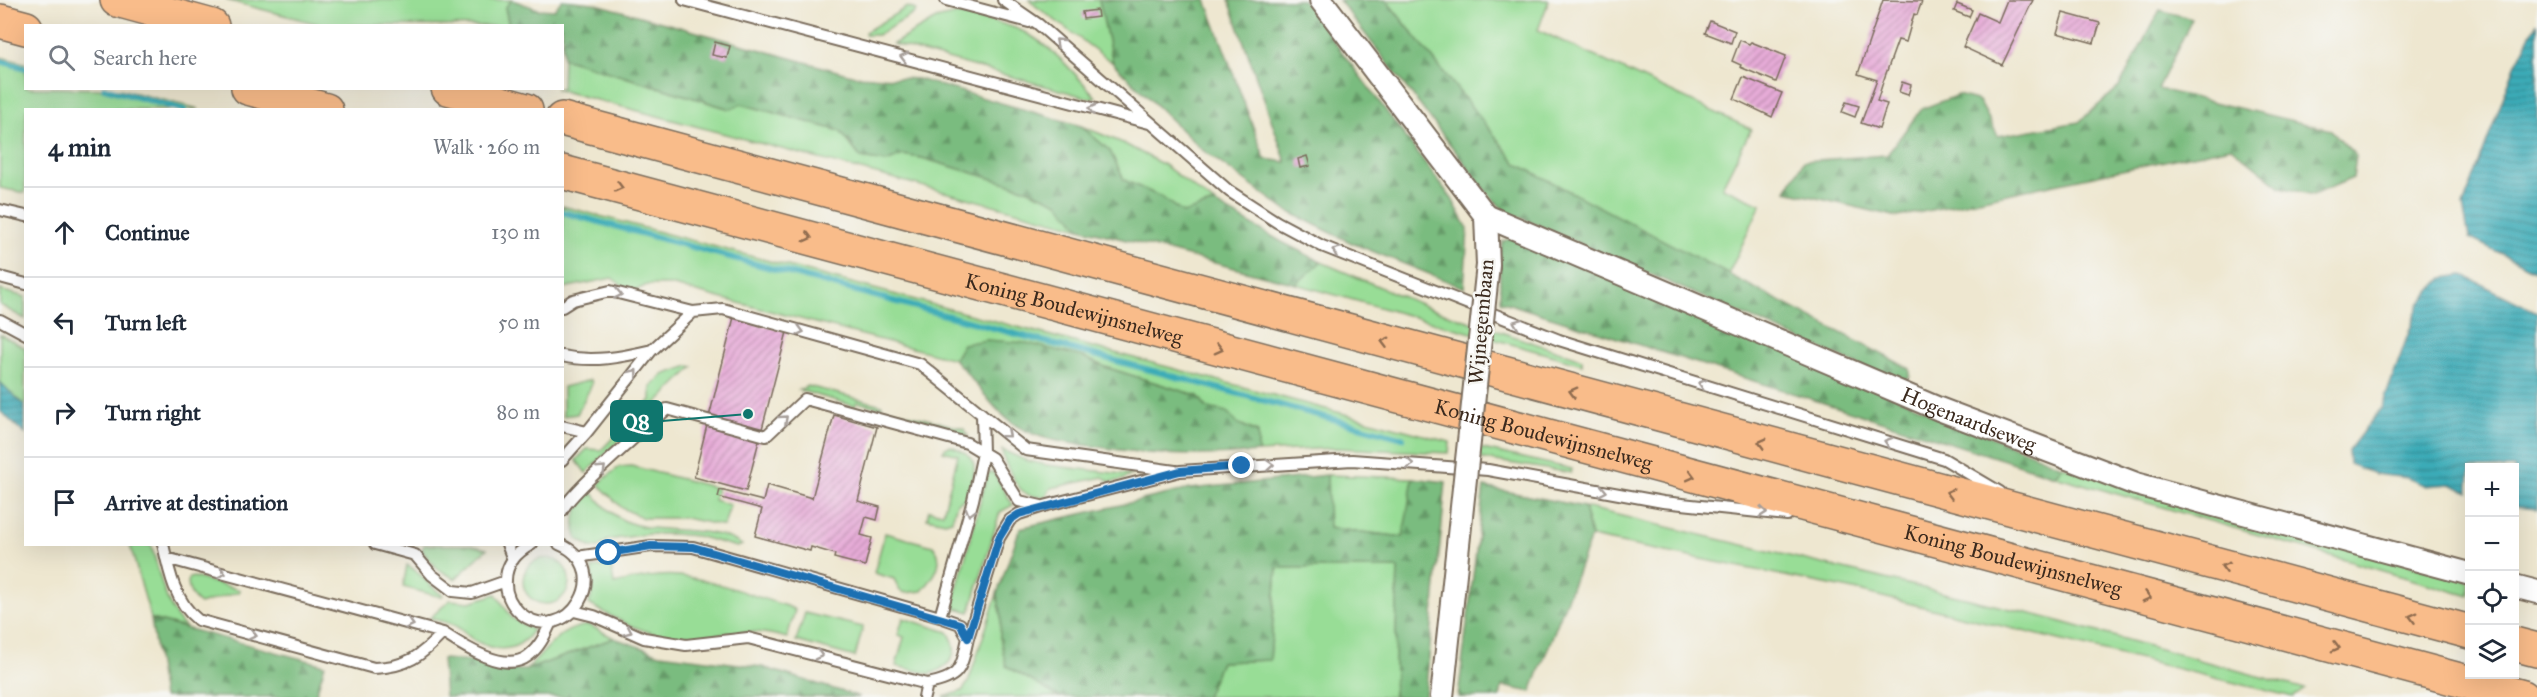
<!DOCTYPE html>
<html lang="en">
<head>
<meta charset="utf-8">
<style>
	body { margin:0; font-family:"IM FELL Great Primer",serif; background:#f2f2f3; color:#1f2937 }
	.controls { position:absolute; right:18px; bottom:18px; display:grid; overflow:hidden; border-radius:0px; box-shadow:0 6px 24px #0002 }
	.controls button { width:54px; height:54px; display:grid; place-items:center; padding:0; border:0; border-bottom:2px solid #e0e1e3; background:#fff; color:#1f2937; font:30px sans-serif }
	.stop { position:absolute; width:18px; height:18px; margin:-14px; border:4px solid #1f6fb2; border-radius:50%; background:#fff }
	.stop.end { background:#1f6fb2; border-color:#fff; box-shadow:0 2px 6px #0008 }
	.list { margin:0; padding:0; list-style:none }
	h2 { display:flex; justify-content:space-between; align-items:center; height:78px; margin:0; padding:0 24px; font-size:26px }
	h2 small { font-size:20px; font-weight:400; color:#747a83 }
	.list li { display:grid; grid-template-columns:39px 1fr auto; gap:18px; align-items:center; box-sizing:border-box; height:90px; padding:0 24px; border-top:2px solid #e0e1e3 }
	.list b { display:block; font-size:22px; white-space:nowrap }
	.list em { font-size:20px; font-style:normal; color:#747a83 }
	.icon { flex:none; width:33px; height:33px; fill:none; stroke:currentColor; stroke-width:2; stroke-linecap:round; stroke-linejoin:round }
	.map { position:relative; flex:none; width:2537px; height:697px; overflow:hidden }
	.search { position:absolute; background:#fff; box-shadow:0 6px 24px #0002; left:24px; top:24px; width:540px; height:66px; display:flex; align-items:center; gap:15px; box-sizing:border-box; padding:0 21px; border-radius:0px; color:#747a83; font-size:22px }
	.panel { position:absolute; background:#fff; box-shadow:0 6px 24px #0002; left:24px; top:108px; width:540px; height:438px; border-radius:0px }
	.map>svg:first-child { display:block }
	.green { fill:#98dd96; stroke:#6a845a; stroke-width:1.5 }
	.forest { fill:url(#forest-firs); stroke:#5a734e; stroke-width:1.5 }
	.water { fill:url(#water-rules); stroke:#3b6a6a; stroke-width:1.5 }
	.lines { fill:none; stroke-linecap:round; stroke-linejoin:round }
	.stream { stroke:#3babb7; stroke-width:6 }
	.building { fill:url(#building-hatch) }
	.lane-casing { stroke:#7a6c5c; stroke-width:14 }
	.street-casing { stroke:#7a6c5c; stroke-width:26 }
	.highway-casing { stroke:#7a6c5c; stroke-width:36 }
	.lane { stroke:#fff; stroke-width:10 }
	.street { stroke:#fff; stroke-width:22 }
	.highway { stroke:#f9bc8a; stroke-width:33 }
	.street-bridge-casing { stroke:#7a6c5c; stroke-width:26; stroke-linecap:butt }
	.street-bridge { stroke:#fff; stroke-width:22 }
	.oneway { stroke:#a79f9a }
	.oneway2 { stroke:#906c4f }
	.route { stroke:#1f6fb2; stroke-width:8 }
	.labels { text-anchor:middle; dominant-baseline:central; stroke-width:5; stroke-linejoin:round; paint-order:stroke }
	.street-label { font-size:21px; fill:#3b2a1e; stroke:#f6f6f2 }
	.leader { fill:none; stroke:#0f766e; stroke-width:2 }
	.callout-dot { fill:#0f766e; stroke:#f6f6f2; stroke-width:2 }
	.callout { fill:#0f766e; stroke:#0f766e; stroke-width:2 }
	.callout-label { font-size:22px; text-anchor:middle; font-weight:bold; fill:#fff }
</style>
</head>
<body>
<div class="map">
<svg width="2537" height="697" viewBox="0 0 2537 697">
	<defs>
		<pattern id="forest-firs" width="22" height="20" patternUnits="userSpaceOnUse" patternTransform="scale(1.5)"><rect width="22" height="20" fill="#7abc7f"/><path d="M5 1l3.5 6h-7zM16 11l3.5 6h-7z" fill="#659967"/></pattern>
		<pattern id="water-rules" width="6" height="5" patternUnits="userSpaceOnUse" patternTransform="scale(1.5)"><rect width="6" height="5" fill="#3babb7"/><path d="M0 2.5h6" fill="none" stroke="#338b94"/></pattern>
		<pattern id="building-hatch" width="6" height="6" patternUnits="userSpaceOnUse" patternTransform="scale(1.5)"><rect width="6" height="6" fill="#e7acd8"/><path d="M-1 1l2-2M0 6l6-6M5 7l2-2" fill="none" stroke="#bc8caf"/></pattern>
	</defs>
	<rect width="100%" height="100%" fill="#f6f6f2"/>
	<filter id="ink" filterUnits="userSpaceOnUse"><feTurbulence type="fractalNoise" baseFrequency=".0167" numOctaves="2"/><feDisplacementMap in="SourceGraphic" scale="12" xChannelSelector="R" yChannelSelector="G"/><feConvolveMatrix kernelMatrix="1 2 1 2 8 2 1 2 1" color-interpolation-filters="sRGB"/></filter>
	<filter id="wash" filterUnits="userSpaceOnUse"><feTurbulence type="fractalNoise" baseFrequency=".008" numOctaves="4" result="noise"/><feDisplacementMap in="SourceGraphic" scale="24" xChannelSelector="R" yChannelSelector="G"/><feGaussianBlur stdDeviation="1.35" result="paint"/><feColorMatrix in="noise" values="0 0 0 0 0 0 0 0 0 0 0 0 0 0 0 0 0 1.4 0 .05"/><feComposite in="paint" operator="in"/></filter>
	<g filter="url(#wash)">
		<rect width="100%" height="100%" fill="#eee7d0"/>
		<!-- green -->
		<path class="green" d="M226,0H512L505,8L509,26L322,25Z
			M1029,0H1099L1113,63L1037,7Z
			M1386,0H1549L1538,30L1751,129L1722,187L1761,204L1728,275L1517,164Z
			M907,7L916,10L915,13L878,35H866L865,32Z
			M957,14C974,17 1009,24 1024,32C1052,46 1075,74 1096,97L1092,99L893,44L936,19Z
			M0,57L25,63L26,88L120,89L199,109L26,110L25,193L0,188Z
			M563,58L729,109L741,104L840,131L861,158L886,162L903,155L922,158L1024,188L1059,203L1080,228L555,89L562,88Z
			M1081,126L1123,143L1164,165L1214,203L1183,213L1161,197L1124,180L1110,151Z
			M562,206L1450,442L1449,453L1335,448L1258,452V432L1237,423L1227,412L1207,408L1198,396L1105,367L1083,357L964,344L954,359L670,285H647L635,291H629L612,278L563,288Z
			M1321,262L1432,309L1582,359V364L1296,284Z
			M0,290L25,297V319L0,305Z
			M0,334L25,348V406L0,382Z
			M689,366L693,367L586,473L576,460L587,449L601,450L651,400V387L663,375Z
			M591,380L592,384L577,414L563,416V387Z
			M808,386L882,405L881,408L857,402L855,406L799,390Z
			M885,408L964,429L968,436L884,413Z
			M950,446C982,456 975,468 969,497L957,503L952,520L945,522L927,518L929,510L943,513L958,455L943,451L945,448Z
			M1479,448L1572,469L1571,473L1478,458Z
			M1002,450L1025,460L1046,465L1131,475L1122,480L1110,482L1103,477L1051,488L1046,497C1039,497 1032,497 1026,494C1017,489 1002,459 1002,450Z
			M631,466L717,488L714,500L730,505L724,526L685,518H643L622,508L598,484L619,467Z
			M2062,466L2469,581V596L2055,476Z
			M993,472L1013,505L1000,512L970,612L952,607L988,473Z
			M1327,475L1413,478L1404,537L1328,528Z
			M591,492C601,502 610,514 623,520C656,537 709,522 742,545L737,547L697,536L673,534H648L608,540L598,548L590,547L577,539C571,518 576,506 591,492Z
			M1584,507L2040,616L2305,689L2293,697L1850,589L1591,537Z
			M885,533L933,546C947,562 933,578 922,591L906,593L900,591L894,579L874,573Z
			M130,545H151C160,573 164,607 186,628L151,619Z
			M424,545H470L487,549L455,579L438,569L422,551Z
			M523 581a23 23 0 1 1 46 0a23 23 0 1 1-46 0Z
			M407,565C422,573 429,587 443,595L441,597L403,587Z
			M611,565L614,584C635,579 657,574 679,576C716,580 752,596 787,606L795,610L787,638C744,625 723,637 681,637C648,637 617,620 589,604L593,590L592,568Z
			M1277,568H1398L1394,697H1206L1221,662L1270,660Z
			M194,577L240,590L239,592L200,604C192,599 186,587 189,578Z
			M496,594L512,618L533,630C519,652 498,653 476,641C468,637 464,631 457,627C450,622 438,621 430,618L450,600L470,602Z
			M997,594L1001,615L1000,638L1043,688L1059,697H944L962,691L968,683Z
			M805,613L863,627L855,657L796,641Z
			M903,618L948,632C962,653 951,666 930,674L896,666L904,637L898,635Z
			M589,625L614,638L526,670C548,650 557,628 589,625Z"/>
		<!-- forest -->
		<path class="forest" d="M512,0L538,9L554,10L562,0L593,3L855,76L918,79L1081,126L1110,151L1124,180L1161,197L1183,213L1214,203L1282,242L1321,262L1296,284L1080,228L1059,203L1024,188L922,158L903,155L886,162L861,158L840,131L742,104L730,109L563,58L562,26L509,25L505,8Z
			M1099,0H1206L1265,159L1286,162L1229,0H1303L1452,199L1468,229L1464,288L1352,243L1287,211L1201,149L1113,63Z
			M1339,0H1386L1517,164L1910,369V377L1902,381L1884,376L1505,211L1489,195Z
			M2160,10L2192,19L2158,89L2331,130L2356,156L2353,178L2313,195L2281,187L2231,147L1898,217L1786,191L1804,161L1887,155L1921,109L1958,95L1979,101L1998,136L2079,122L2119,87Z
			M1512,238L2062,466L2055,476L1500,301C1501,283 1497,257 1503,241Z
			M986,340L1027,343L1083,357L1105,367L1198,396L1207,408L1227,412L1237,423L1258,433V452C1202,458 1147,455 1092,446C1067,443 1040,440 1017,426C992,410 975,380 954,359L963,344Z
			M1327,475L1329,528L1403,537L1413,478L1446,482L1425,697H1394L1398,568H1277L1270,660L1221,662L1206,697H1059L1006,666L1000,638L1001,615L997,594L1020,528L1190,489Z
			M1484,487L1584,507L1591,537L1531,692L1502,686L1500,697H1458Z
			M151,619L325,665L315,697H163Z
			M614,638L660,654L762,667L860,697H445L442,659L474,661L492,670H526Z"/>
		<!-- water -->
		<path class="water" d="M2537,22V271L2469,238L2463,206L2515,66Z
			M2463,275L2537,312V509L2515,507L2514,468H2470L2469,492L2450,484L2426,486L2407,478L2375,474L2349,464L2348,451L2382,407L2419,304L2443,278Z
			M0,382L25,406V434L0,411Z"/>
		<g class="lines">
			<!-- stream -->
			<path class="stream" d="M0,61L26,68
				M104,88L184,110
				M562,212L1403,438"/>
		</g>
		<g id="blocks">
			<!-- building -->
			<path class="building" d="M1883,0L1922,1L1917,15L1914,14L1906,42L1898,40L1883,82L1877,101L1887,104L1879,129L1861,123L1877,80L1858,74Z
				M2007,0H2033L2002,65L1963,47L1978,13L1998,22Z
				M1957,4L1972,10L1969,17L1954,11Z
				M1097,10L1098,17L1083,19L1082,12Z
				M2063,13L2100,23L2094,43L2057,33Z
				M1710,21L1735,31L1731,43L1705,33Z
				M1740,40L1749,44L1751,42L1786,56L1776,82L1740,67L1741,65L1732,61Z
				M715,42L730,46L727,58L712,55Z
				M1743,77L1782,93L1772,117L1734,99Z
				M1902,82L1911,85L1908,95L1899,92Z
				M1846,102L1859,106L1855,117L1842,112Z
				M1307,156L1310,166L1300,168L1298,159Z
				M734,317L787,332L746,491L694,477Z
				M834,415L877,427L858,501L880,507L877,520L866,517L861,535L872,538L865,566L834,558L835,554L811,547L810,551L755,536L762,509L718,497L720,490L763,501L767,485L812,498Z"/>
		</g>
	</g>
	<g filter="url(#ink)">
		<use href="#blocks" fill-opacity="0" stroke="#7a6c5c" stroke-width="1.5"/>
		<g class="lines">
			<!-- lane casing -->
			<g class="lane-casing">
				<path id="lane" d="M684,0L1149,123
					M946,0L1029,22
					M1003,0L1038,24L1229,191L1277,222L1322,246L1559,340L1944,459L2000,492
					M0,210L26,216
					M0,277L26,284
					M562,307L573,300L610,291L693,312
					M0,320L26,334
					M562,356C593,363 622,357 652,350
					M562,426L587,432L652,350L693,312L723,309L920,364L1026,450L1175,471
					M562,460L587,432
					M562,511C570,492 647,427 667,409L766,436L805,399L967,443L992,458L1019,501L1041,506
					M163,544C169,572 175,602 198,620L374,668C407,667 421,656 443,633
					M375,544L415,555L432,575L453,591L472,593L506,581
					M507,544L513,560
					M532,544C517,552 506,564 506,580C505,593 511,605 520,613C567,651 618,568 559,544
					M577,557L651,546L693,547L940,617L973,500L983,453L982,414
					M166,558L443,633C463,646 505,674 528,656C540,647 545,635 551,622
					M574,611L594,616L644,638L686,645L748,638L927,684C961,678 961,669 968,638L960,624L940,617
					M968,638L999,538L1010,520L1019,514L1044,506L1180,471L1352,460L1488,470L1663,502L1787,515
					M924,697L927,684"/>
			</g>
			<!-- street casing -->
			<g class="street-casing">
				<g id="street">
					<path d="M1321,0L1486,216L1488,265"/>
					<path id="s1" d="M1486,216L1939,409L2136,484L2470,574"/>
					<path d="M2514,586L2537,592"/>
					<path d="M1442,697L1464,488"/>
				</g>
			</g>
			<!-- highway casing -->
			<g class="highway-casing">
				<g id="highway">
					<path d="M117,0L212,26"/>
					<path d="M0,21L26,28"/>
					<path d="M248,88L326,110"/>
					<path d="M448,88L526,110"/>
					<path d="M562,119L2470,632"/>
					<path id="s2" d="M562,172L2523,697"/>
					<path d="M2514,644L2537,650"/>
				</g>
			</g>
			<!-- lane -->
			<use href="#lane" class="lane"/>
			<!-- street -->
			<use href="#street" class="street"/>
			<!-- highway -->
			<use href="#highway" class="highway"/>
			<!-- street-bridge casing -->
			<g class="street-bridge-casing">
				<path id="street-bridge" d="M1464,488L1488,265"/>
			</g>
			<!-- street-bridge -->
			<use href="#street-bridge" class="street-bridge"/>
		</g>
		<!-- one-way arrows -->
		<defs><path id="oneway-chevron" d="M-2-3.5L2.5 0L-2 3.5" fill="none" stroke-width="1.6" stroke-linecap="round" stroke-linejoin="round" transform="scale(1.5)"/></defs>
		<g class="oneway">
			<use href="#oneway-chevron" transform="translate(1059 42) rotate(-138)"/>
			<use href="#oneway-chevron" transform="translate(904 57) rotate(-165)"/>
			<use href="#oneway-chevron" transform="translate(1092 109) rotate(-165)"/>
			<use href="#oneway-chevron" transform="translate(1336 251) rotate(-157)"/>
			<use href="#oneway-chevron" transform="translate(618 294) rotate(11)"/>
			<use href="#oneway-chevron" transform="translate(1517 323) rotate(-159)"/>
			<use href="#oneway-chevron" transform="translate(800 331) rotate(15)"/>
			<use href="#oneway-chevron" transform="translate(634 373) rotate(-52)"/>
			<use href="#oneway-chevron" transform="translate(1702 384) rotate(-163)"/>
			<use href="#oneway-chevron" transform="translate(784 419) rotate(-42)"/>
			<use href="#oneway-chevron" transform="translate(1007 434) rotate(40)"/>
			<use href="#oneway-chevron" transform="translate(1888 442) rotate(-163)"/>
			<use href="#oneway-chevron" transform="translate(1410 464) rotate(4)"/>
			<use href="#oneway-chevron" transform="translate(1270 465) rotate(-4)"/>
			<use href="#oneway-chevron" transform="translate(602 469) rotate(-43)"/>
			<use href="#oneway-chevron" transform="translate(1603 491) rotate(11)"/>
			<use href="#oneway-chevron" transform="translate(970 512) rotate(106)"/>
			<use href="#oneway-chevron" transform="translate(1763 512) rotate(6)"/>
			<use href="#oneway-chevron" transform="translate(222 573) rotate(15)"/>
			<use href="#oneway-chevron" transform="translate(410 624) rotate(15)"/>
			<use href="#oneway-chevron" transform="translate(628 631) rotate(24)"/>
			<use href="#oneway-chevron" transform="translate(253 635) rotate(15)"/>
			<use href="#oneway-chevron" transform="translate(819 655) rotate(15)"/>
		</g>
		<g class="oneway2">
			<use href="#oneway-chevron" transform="translate(619 187) rotate(15)"/>
			<use href="#oneway-chevron" transform="translate(808 237) rotate(15)"/>
			<use href="#oneway-chevron" transform="translate(1385 342) rotate(-165)"/>
			<use href="#oneway-chevron" transform="translate(1219 349) rotate(15)"/>
			<use href="#oneway-chevron" transform="translate(1573 392) rotate(-165)"/>
			<use href="#oneway-chevron" transform="translate(1762 443) rotate(-165)"/>
			<use href="#oneway-chevron" transform="translate(1691 476) rotate(15)"/>
			<use href="#oneway-chevron" transform="translate(1950 493) rotate(-165)"/>
			<use href="#oneway-chevron" transform="translate(2225 567) rotate(-165)"/>
			<use href="#oneway-chevron" transform="translate(2147 597) rotate(15)"/>
			<use href="#oneway-chevron" transform="translate(2413 617) rotate(-165)"/>
			<use href="#oneway-chevron" transform="translate(2336 647) rotate(15)"/>
		</g>
	</g>
	<g class="lines" filter="url(#ink)">
		<!-- route -->
		<path class="route" d="M609,553L651,546L693,547L960,624L968,638L999,538L1010,520L1019,514L1180,471L1242,466"/>
	</g>
	<g class="labels">
		<!-- street labels -->
		<g class="street-label">
			<text stroke="none"><textPath href="#s2" startOffset="530">Koning Boudewijnsnelweg</textPath></text>
			<text transform="translate(1481 322) rotate(-85)">Wijnegembaan</text>
			<text stroke="none"><textPath href="#s1" startOffset="524">Hogenaardseweg</textPath></text>
			<text stroke="none"><textPath href="#s2" startOffset="1016">Koning Boudewijnsnelweg</textPath></text>
			<text stroke="none"><textPath href="#s2" startOffset="1502">Koning Boudewijnsnelweg</textPath></text>
		</g>
	</g>
	<!-- callouts -->
	<path class="leader" d="M748 414L662 421"/>
	<circle class="callout-dot" cx="748" cy="414" r="6"/>
	<rect class="callout" x="611" y="401" width="51" height="40" rx="6"/>
	<g class="callout-label">
		<text x="636" y="429">Q8</text>
	</g>
</svg>
<div class="controls">
<button>+</button>
<button>−</button>
<button><svg class="icon" aria-label="locate" viewBox="0 0 24 24"><circle cx="12" cy="12" r="6"/><path d="M12 2v4M12 18v4M2 12h4M18 12h4"/></svg></button>
<button><svg class="icon" aria-label="layers" viewBox="0 0 24 24"><path d="M12 4l9 5-9 5-9-5zM3 14l9 5 9-5"/></svg></button>
</div>
<div class="stop" style="left:609px;top:553px"></div>
<div class="stop end" style="left:1242px;top:466px"></div>
<div class="search"><svg class="icon" aria-label="search" viewBox="0 0 24 24"><circle cx="10" cy="10" r="6"/><path d="M15 15l6 6"/></svg>Search here</div>
<section class="panel">
<h2>4 min<small>Walk · 260 m</small></h2>
<ul class="list">
<li><svg class="icon" aria-label="ahead" viewBox="0 0 24 24"><path d="M12 20V5M6 11l6-6 6 6"/></svg><div><b>Continue</b></div><em>130 m</em></li>
<li><svg class="icon" aria-label="left" viewBox="0 0 24 24"><path d="M17 20v-9H6M10 6l-5 5 5 5"/></svg><div><b>Turn left</b></div><em>50 m</em></li>
<li><svg class="icon" aria-label="right" viewBox="0 0 24 24"><path d="M7 20v-9h11M14 6l5 5-5 5"/></svg><div><b>Turn right</b></div><em>80 m</em></li>
<li><svg class="icon" aria-label="arrive" viewBox="0 0 24 24"><path d="M6 21V4h12l-3 4 3 4H6"/></svg><div><b>Arrive at destination</b></div></li>
</ul>
</section>
</div>
</body>
</html>
